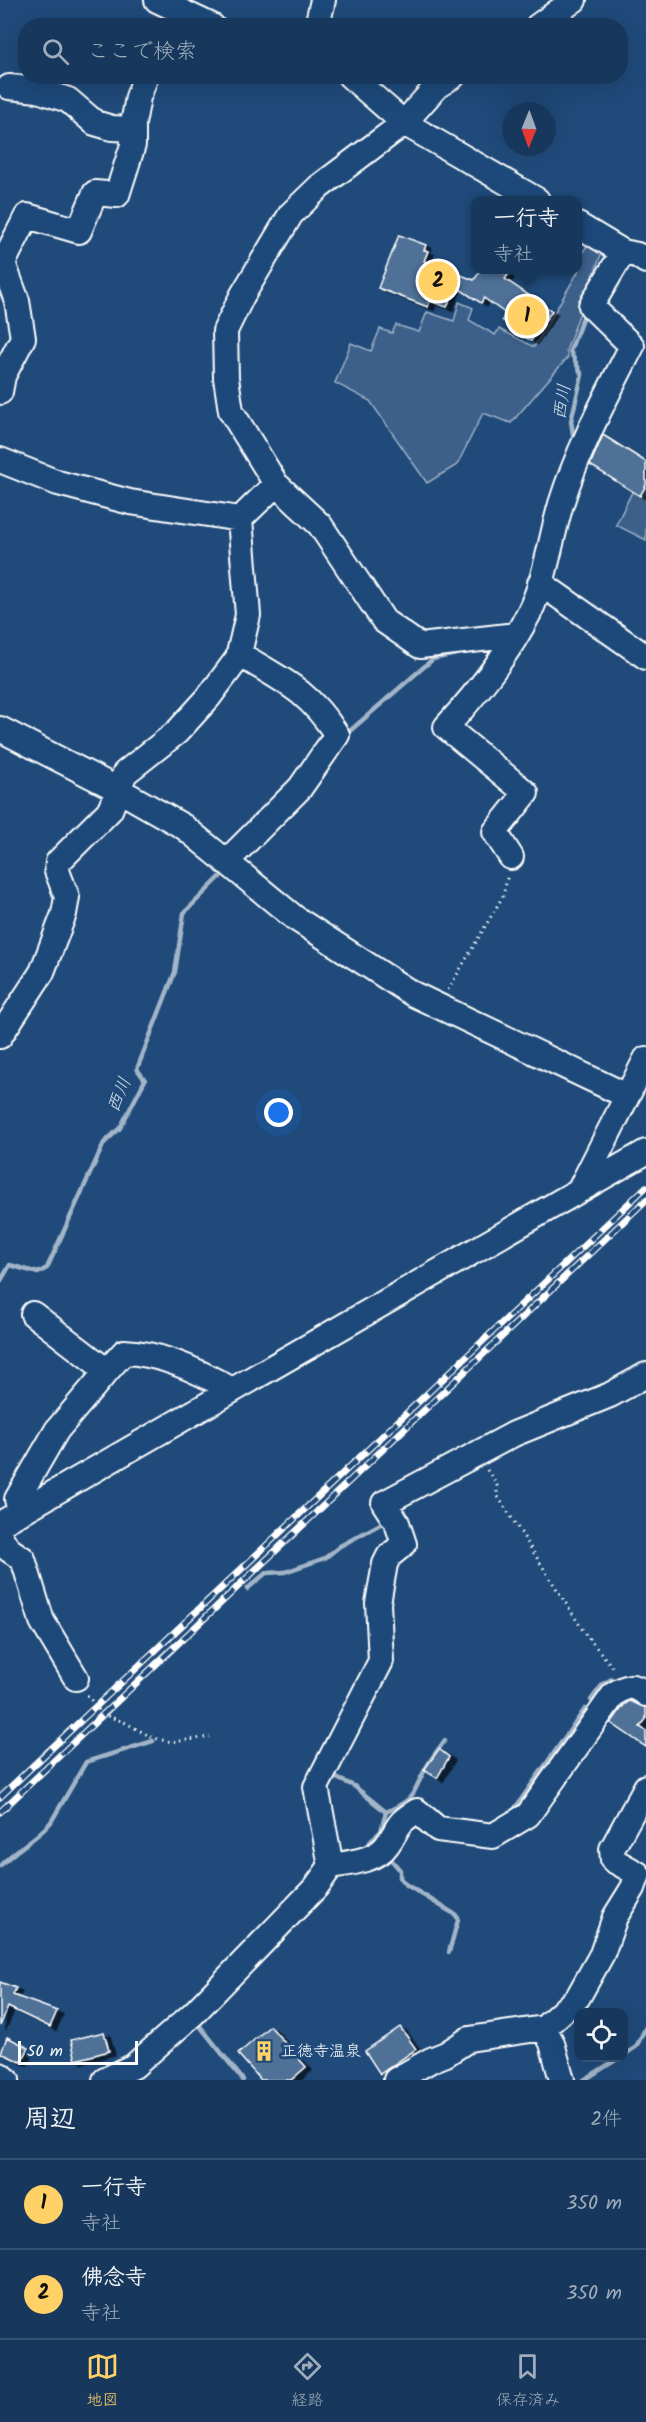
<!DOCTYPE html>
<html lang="ja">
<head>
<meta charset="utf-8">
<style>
	body { margin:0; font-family:Kalam,"Klee One",sans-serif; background:#244365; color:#f1f3f6 }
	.controls { position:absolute; right:18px; bottom:18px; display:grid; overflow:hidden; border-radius:12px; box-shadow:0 6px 24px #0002 }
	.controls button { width:54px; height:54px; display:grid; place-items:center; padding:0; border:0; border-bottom:2px solid #365272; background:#17385c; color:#f1f3f6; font:30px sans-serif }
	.compass { position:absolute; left:502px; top:102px; width:54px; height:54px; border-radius:50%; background:#17385c; box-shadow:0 6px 24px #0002; rotate:181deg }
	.scale { position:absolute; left:18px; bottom:15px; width:120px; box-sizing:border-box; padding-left:6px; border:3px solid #fff; border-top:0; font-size:16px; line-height:21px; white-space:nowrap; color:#fff; -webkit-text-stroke:4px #1f4a7a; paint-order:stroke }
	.you { position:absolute; left:279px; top:1113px; width:21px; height:21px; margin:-15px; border:4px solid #fff; border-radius:50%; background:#1a73e8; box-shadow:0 0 0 9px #1a73e833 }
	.badge { display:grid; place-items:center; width:39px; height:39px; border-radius:50%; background:#ffd166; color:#111; font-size:20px; font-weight:700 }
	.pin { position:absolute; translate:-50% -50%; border:3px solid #fff; box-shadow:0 2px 6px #0006 }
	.popup { position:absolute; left:471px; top:196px; width:111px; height:78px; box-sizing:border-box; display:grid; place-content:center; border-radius:12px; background:#17385c; filter:drop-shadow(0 2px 4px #0005); font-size:20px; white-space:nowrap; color:#9eacbb }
	.popup b { font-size:22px; color:#f1f3f6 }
	.popup::after { content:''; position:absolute; left:50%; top:100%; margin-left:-12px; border:12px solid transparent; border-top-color:#17385c }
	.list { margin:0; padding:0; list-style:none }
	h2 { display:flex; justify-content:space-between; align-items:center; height:78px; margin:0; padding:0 24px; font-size:26px }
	h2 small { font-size:20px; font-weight:400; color:#9eacbb }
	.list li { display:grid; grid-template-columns:39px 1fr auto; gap:18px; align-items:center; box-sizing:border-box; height:90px; padding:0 24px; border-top:2px solid #365272 }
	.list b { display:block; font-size:22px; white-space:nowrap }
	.list p { margin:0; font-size:20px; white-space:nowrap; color:#9eacbb }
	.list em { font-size:20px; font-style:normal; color:#9eacbb }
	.icon { flex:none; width:33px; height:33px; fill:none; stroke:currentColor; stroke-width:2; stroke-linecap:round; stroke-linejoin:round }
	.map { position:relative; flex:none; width:646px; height:2080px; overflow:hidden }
	.search { position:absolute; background:#17385c; box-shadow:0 6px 24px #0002; left:18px; right:18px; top:18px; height:66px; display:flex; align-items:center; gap:15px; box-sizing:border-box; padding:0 21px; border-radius:24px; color:#9eacbb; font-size:22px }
	.sheet { height:258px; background:#17385c }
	nav { display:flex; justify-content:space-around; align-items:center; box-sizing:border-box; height:84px; border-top:2px solid #365272; background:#17385c; font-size:16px; color:#9eacbb }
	nav a { display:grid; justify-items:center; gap:3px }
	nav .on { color:#ffd166 }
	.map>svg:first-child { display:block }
	.green { fill:#3c618b; stroke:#9eb0c5; stroke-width:1.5 }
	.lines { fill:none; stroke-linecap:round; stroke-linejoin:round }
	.stream { stroke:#a3b5c8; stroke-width:4.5 }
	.building { fill:#507197; stroke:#fff; stroke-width:1.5; filter:url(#shadow) }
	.minor-casing { stroke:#fff; stroke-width:28 }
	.path { stroke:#fff; stroke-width:3; stroke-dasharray:1.5 4.5; stroke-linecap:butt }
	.minor { stroke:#1f4a7a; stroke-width:24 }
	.rail-casing { stroke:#fff; stroke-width:7 }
	.rail { stroke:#1f4a7a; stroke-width:4.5; stroke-dasharray:14; stroke-linecap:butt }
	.labels { text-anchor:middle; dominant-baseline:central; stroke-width:6; stroke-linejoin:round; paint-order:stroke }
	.poi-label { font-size:16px; fill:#fff; stroke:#1f4a7a; text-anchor:start }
	.water-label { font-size:18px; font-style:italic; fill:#d8e0e8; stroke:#1f4a7a }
</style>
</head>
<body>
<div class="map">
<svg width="646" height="2080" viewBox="0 0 646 2080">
	<defs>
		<filter id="shadow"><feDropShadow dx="6" dy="3.5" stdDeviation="0" flood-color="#0009"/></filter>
	</defs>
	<rect width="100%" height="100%" fill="#1f4a7a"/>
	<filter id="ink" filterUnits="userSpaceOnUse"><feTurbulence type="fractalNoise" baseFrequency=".0167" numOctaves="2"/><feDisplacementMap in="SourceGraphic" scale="12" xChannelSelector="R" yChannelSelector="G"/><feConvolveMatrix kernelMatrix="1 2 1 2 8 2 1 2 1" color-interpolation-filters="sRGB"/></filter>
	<g filter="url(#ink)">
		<!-- green -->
		<path class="green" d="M591,240L603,249L566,351L568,357L511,423L483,413L457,465L427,483L370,401L335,383L351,343L371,351L380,329L392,333L396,325L419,332L427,312L454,321L459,302L473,308L469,320L495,335L499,329L534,347L578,272V259Z
			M646,485V540L616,525L632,492L640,495Z"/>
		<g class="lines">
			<!-- stream -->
			<path class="stream" d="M574,441L571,421L582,375L570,351L585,312
				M344,736L433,659L465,652
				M0,1282L10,1265L38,1273L47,1268L104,1143L120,1128L145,1080L137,1069L175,972L184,913L220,877
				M247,1589L266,1573L285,1572L325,1558L340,1546L386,1521
				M591,1700L603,1684L612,1679
				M330,1775L354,1786L386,1812C418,1798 411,1794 426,1768C431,1758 439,1749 445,1740
				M513,1811L585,1709
				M370,1842L381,1831L386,1812
				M388,1856L400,1870V1878L405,1884L456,1915L458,1920L449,1952
				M0,1866C15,1849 36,1840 51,1822L86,1762L153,1741
				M196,2021L243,2080
				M624,2055L636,2047L646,2027
				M584,2080L619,2058"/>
		</g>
		<!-- building -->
		<path class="building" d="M399,235L426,245L424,250L428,251L424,261L474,280L481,270H499L508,275L505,279L552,311L531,341L502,320L506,314L484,298L481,303L455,286L447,307L430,301L428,307L378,288Z
			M603,435L646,462V485L640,496L590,465Z
			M630,1701L646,1708V1719L640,1727L646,1731V1747L611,1723L624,1705Z
			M439,1749L449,1757L437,1778L424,1770Z
			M0,1982L16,1988L13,1995L57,2011L50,2027L8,2007L0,2026Z
			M270,2026L306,2067L291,2080H261L238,2054Z
			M400,2027L416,2049L380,2074L365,2051Z
			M104,2032L109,2051L76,2060L71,2040Z
			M7,2037L29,2048L21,2062L1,2053Z"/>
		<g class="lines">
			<!-- minor casing -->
			<g class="minor-casing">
				<path id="minor" d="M157,0L212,26
					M317,26L323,0
					M538,26L574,0
					M350,76L404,123L537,200
					M453,76L437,86L404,123L319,187L291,214L242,296L225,331L226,378L231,411L276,484L320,525L384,621L420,646L516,635
					M9,87L38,90L68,100L95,123L112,128L133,129
					M578,225L623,252L637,255L646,261
					M0,392L3,376L23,338L17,301L3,263L27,216L79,231L95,193L117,195L133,145V124L138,97L146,76
					M0,460L58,483L130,502L240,519
					M540,583L646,657
					M0,729L119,790L184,827L295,918L411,993L627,1096
					M511,857L495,832L526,793L446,727C477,693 508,655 529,613C546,579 550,541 561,504C578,449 606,397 632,346L591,306L623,252
					M226,862L300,788L337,735C308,690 284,681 239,654
					M0,1036L42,972L64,914L67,897L57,871L58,862L110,810L125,773L177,732L208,698L238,658L248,615L240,519L276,484
					M580,1189L646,1059
					M107,1371L124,1352C161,1353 201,1372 232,1390
					M20,1513L17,1499L57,1430L107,1371L33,1314
					M0,1524L646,1152
					M0,1536L8,1549L23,1559L42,1621L76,1678
					M331,1866C348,1863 376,1861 387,1845C400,1827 395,1824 417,1811L438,1829L493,1836L528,1815L614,1694C628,1685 633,1684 646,1694
					M544,2028L552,2043L562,2080
					M0,2075L7,2080
					M105,2080L134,2066L194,2013L316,1887L331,1866L316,1787L381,1661L378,1603L385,1564L389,1556L404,1544L397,1523L384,1503L514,1434L610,1395L646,1375
					M396,2080L431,2060L446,2054L469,2039L544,2028L578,1997L602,1954L615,1917L633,1888L638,1874L613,1860L612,1849L646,1787"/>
			</g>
			<!-- path -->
			<path class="path" d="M448,990L503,896L508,874
				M487,1470L497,1485V1495L586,1635L615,1670
				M87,1695L102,1714L124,1722L153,1738L172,1742L210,1737"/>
			<!-- minor -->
			<use href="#minor" class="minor"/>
			<!-- rail casing -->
			<g class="rail-casing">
				<path id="rail" d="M0,1797L646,1187
					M0,1812L646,1200"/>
			</g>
			<!-- rail -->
			<use href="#rail" class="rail"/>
		</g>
	</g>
	<!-- icons -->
	<defs>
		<g id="building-bare" transform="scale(1.62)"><path d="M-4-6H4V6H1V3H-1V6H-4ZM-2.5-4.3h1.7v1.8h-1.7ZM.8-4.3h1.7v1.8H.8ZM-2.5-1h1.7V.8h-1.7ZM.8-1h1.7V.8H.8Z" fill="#ffd166" stroke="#1f4a7a" stroke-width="2.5" paint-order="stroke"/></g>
	</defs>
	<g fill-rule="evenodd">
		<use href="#building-bare" x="264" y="2051"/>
	</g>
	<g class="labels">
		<!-- poi labels -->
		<g class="poi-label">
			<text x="281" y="2051">正徳寺温泉</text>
		</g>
		<!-- water labels -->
		<g class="water-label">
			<text transform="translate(563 402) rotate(-81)">西川</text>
			<text transform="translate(120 1095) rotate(-68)">西川</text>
		</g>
	</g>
</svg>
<div class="controls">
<button><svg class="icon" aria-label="locate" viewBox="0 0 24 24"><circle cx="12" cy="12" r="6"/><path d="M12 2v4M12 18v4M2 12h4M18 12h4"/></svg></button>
</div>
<svg class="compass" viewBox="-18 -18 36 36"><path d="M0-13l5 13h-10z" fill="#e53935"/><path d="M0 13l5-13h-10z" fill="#9eacbb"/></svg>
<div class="scale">50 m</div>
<div class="you"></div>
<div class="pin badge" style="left:527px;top:316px">1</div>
<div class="popup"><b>一行寺</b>寺社</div>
<div class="pin badge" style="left:438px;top:281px">2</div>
<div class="search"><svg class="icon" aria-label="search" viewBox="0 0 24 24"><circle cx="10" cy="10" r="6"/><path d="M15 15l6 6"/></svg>ここで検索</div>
</div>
<section class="sheet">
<h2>周辺<small>2件</small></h2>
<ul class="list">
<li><span class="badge">1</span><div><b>一行寺</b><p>寺社</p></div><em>350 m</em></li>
<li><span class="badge">2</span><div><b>佛念寺</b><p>寺社</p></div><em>350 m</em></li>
</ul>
</section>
<nav>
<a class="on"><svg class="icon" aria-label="map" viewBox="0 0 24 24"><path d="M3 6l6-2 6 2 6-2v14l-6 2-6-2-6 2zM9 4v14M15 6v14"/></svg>地図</a>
<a><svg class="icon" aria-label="directions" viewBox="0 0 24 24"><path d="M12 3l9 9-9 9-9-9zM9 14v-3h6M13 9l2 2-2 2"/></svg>経路</a>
<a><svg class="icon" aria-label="saved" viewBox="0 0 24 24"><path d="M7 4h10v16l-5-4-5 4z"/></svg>保存済み</a>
</nav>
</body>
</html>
